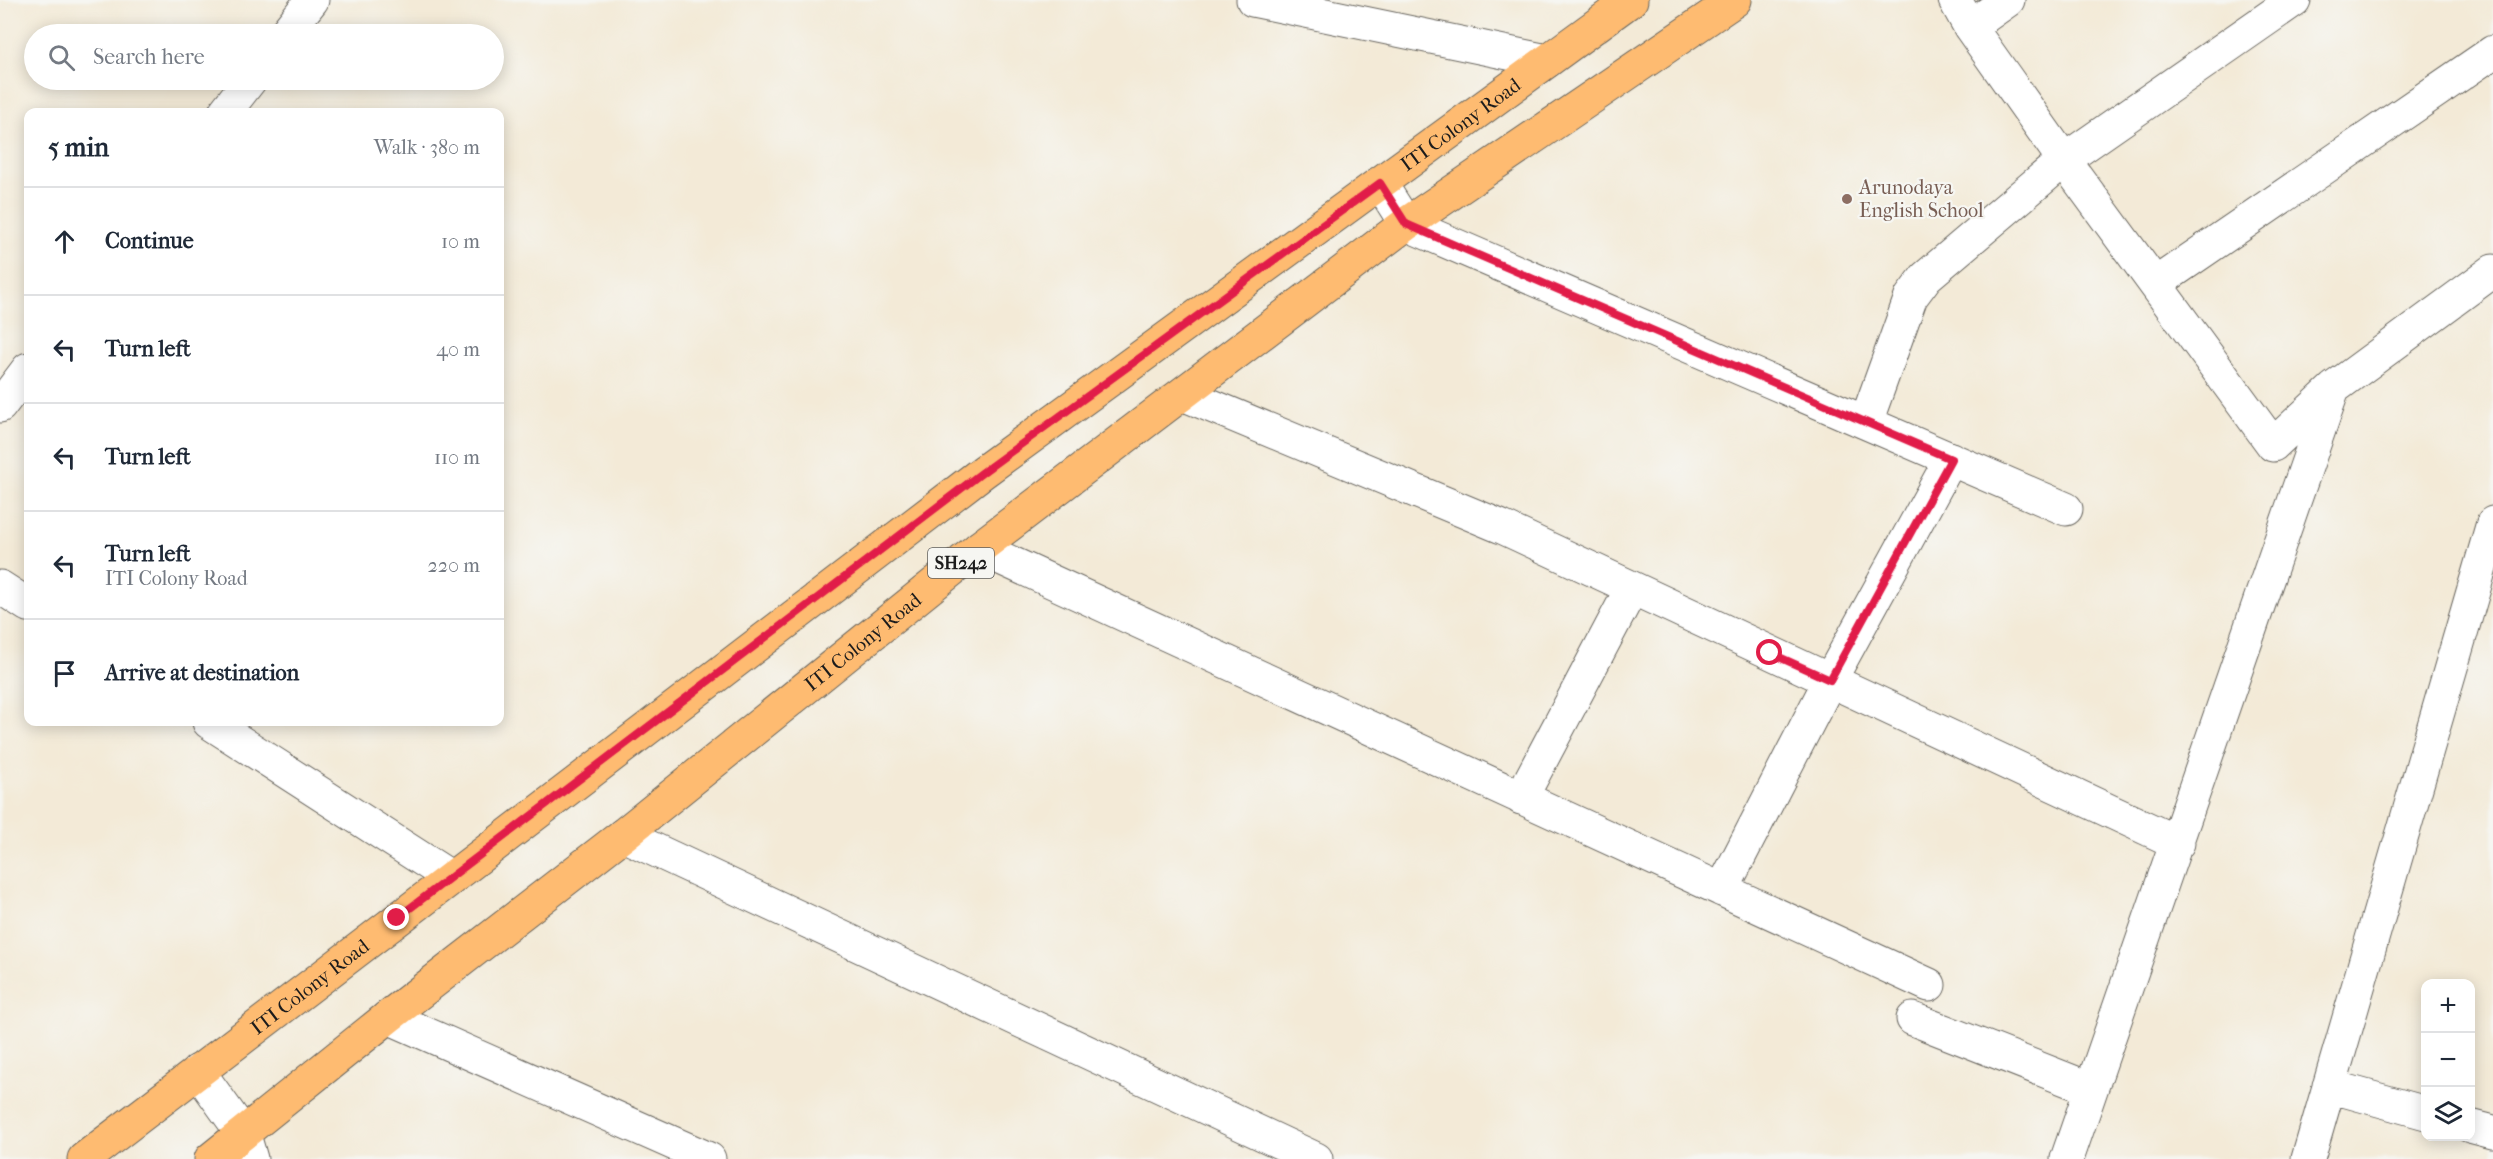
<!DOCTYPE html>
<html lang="en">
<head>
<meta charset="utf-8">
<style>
	body { margin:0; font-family:"IM FELL French Canon",serif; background:#f2f2f3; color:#1f2937 }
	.controls { position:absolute; right:18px; bottom:18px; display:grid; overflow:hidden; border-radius:12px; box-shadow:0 3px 15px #0003 }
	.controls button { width:54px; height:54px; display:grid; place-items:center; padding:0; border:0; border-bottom:2px solid #e0e1e3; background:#fff; color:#1f2937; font:30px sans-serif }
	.stop { position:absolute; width:18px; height:18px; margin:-14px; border:4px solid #e11d48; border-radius:50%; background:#fff }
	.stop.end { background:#e11d48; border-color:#fff; box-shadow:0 2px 6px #0008 }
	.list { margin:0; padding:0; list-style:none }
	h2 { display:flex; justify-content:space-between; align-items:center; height:78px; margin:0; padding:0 24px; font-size:26px }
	h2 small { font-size:20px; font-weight:400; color:#747a83 }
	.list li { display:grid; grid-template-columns:39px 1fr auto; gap:18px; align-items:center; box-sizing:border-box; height:108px; padding:0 24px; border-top:2px solid #e0e1e3 }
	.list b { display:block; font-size:22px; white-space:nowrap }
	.list p { margin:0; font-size:20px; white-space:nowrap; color:#747a83 }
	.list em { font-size:20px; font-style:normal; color:#747a83 }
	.icon { flex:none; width:33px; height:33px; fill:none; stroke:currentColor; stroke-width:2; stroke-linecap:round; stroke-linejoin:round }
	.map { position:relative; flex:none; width:2493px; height:1159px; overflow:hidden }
	.search { position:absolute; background:#fff; box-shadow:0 3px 15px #0003; left:24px; top:24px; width:480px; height:66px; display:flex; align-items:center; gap:15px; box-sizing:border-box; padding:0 21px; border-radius:33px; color:#747a83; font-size:22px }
	.panel { position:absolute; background:#fff; box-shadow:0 3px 15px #0003; left:24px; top:108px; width:480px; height:618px; border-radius:12px }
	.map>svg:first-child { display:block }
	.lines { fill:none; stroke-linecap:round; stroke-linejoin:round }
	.minor-casing { stroke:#67645d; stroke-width:35 }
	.primary-casing { stroke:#67645d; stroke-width:35 }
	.minor { stroke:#fff; stroke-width:33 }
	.primary { stroke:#febb71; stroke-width:33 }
	.route { stroke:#e11d48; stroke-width:8 }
	.education-dot { fill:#8d6e63; stroke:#f6f6f2; stroke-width:2 }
	.labels { text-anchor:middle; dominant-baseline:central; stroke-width:4.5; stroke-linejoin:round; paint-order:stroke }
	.shield { fill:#f6f6f2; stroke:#5d5d5c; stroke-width:1.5 }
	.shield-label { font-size:18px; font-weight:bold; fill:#1c1c1c }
	.street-label { font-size:20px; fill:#1c1c1c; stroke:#f6f6f2 }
	.education-label { font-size:20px; fill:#785e54; stroke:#f6f6f2; text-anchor:start }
</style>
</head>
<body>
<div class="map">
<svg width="2493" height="1159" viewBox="0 0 2493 1159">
	<rect width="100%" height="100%" fill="#f6f6f2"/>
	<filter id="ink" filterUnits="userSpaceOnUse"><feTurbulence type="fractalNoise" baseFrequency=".0167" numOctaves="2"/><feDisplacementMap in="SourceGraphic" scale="12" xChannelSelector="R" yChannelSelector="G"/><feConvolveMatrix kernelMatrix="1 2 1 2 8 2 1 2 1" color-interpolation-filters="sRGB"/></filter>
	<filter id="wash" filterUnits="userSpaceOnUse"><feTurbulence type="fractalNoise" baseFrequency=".008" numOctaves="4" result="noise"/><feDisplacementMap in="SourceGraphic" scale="24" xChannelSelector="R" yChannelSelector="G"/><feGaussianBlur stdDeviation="1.35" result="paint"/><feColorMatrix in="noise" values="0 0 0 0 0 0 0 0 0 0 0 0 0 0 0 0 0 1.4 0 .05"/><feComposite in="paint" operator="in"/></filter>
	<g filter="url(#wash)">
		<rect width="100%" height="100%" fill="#f3ead7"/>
	</g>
	<g filter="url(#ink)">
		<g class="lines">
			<!-- minor casing -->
			<g class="minor-casing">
				<path id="minor" d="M1253,0L1547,61
					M1955,0L1970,27L2064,160L2273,445L2334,388L2493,271
					M1970,27L2008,0
					M285,34L312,0
					M225,112L250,80
					M1380,183L1406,224L2066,509
					M2155,284L2493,52
					M1183,394L1502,527L2178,843
					M0,406L28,369
					M1866,422L1911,297L1926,277L2064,160L2294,0
					M979,548L1929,985
					M0,587L28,605
					M209,722L450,877
					M1521,798L1632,588
					M623,835L1316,1159
					M1722,890L1830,680L1951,459
					M388,1017L709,1159
					M1913,1019L2091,1089
					M198,1071L244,1135L251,1159
					M2329,1086L2426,1113
					M2470,1126L2493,1132
					M2067,1159L2332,392
					M2308,1159L2493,523"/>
			</g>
			<!-- primary casing -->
			<g class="primary-casing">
				<g id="primary">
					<path id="s1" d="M84,1159L983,472L1631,0"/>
					<path id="s2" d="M211,1159L388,1017L623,835L979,548L1406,224L1735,0"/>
				</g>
			</g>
			<!-- minor -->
			<use href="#minor" class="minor"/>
			<!-- primary -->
			<use href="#primary" class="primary"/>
		</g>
	</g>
	<g class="lines" filter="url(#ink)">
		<!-- route -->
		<path class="route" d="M397,918L983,472L1380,183L1406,224L1951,459L1830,680L1770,653"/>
	</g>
	<!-- markers -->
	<circle class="education-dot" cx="1847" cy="199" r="6"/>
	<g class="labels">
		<!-- shield labels -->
		<rect class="shield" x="928" y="548" width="66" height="30" rx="4.5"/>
		<g class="shield-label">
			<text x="961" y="563">SH242</text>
		</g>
		<!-- street labels -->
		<g class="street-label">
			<text stroke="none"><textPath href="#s1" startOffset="1722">ITI Colony Road</textPath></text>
			<text stroke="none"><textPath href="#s2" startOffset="832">ITI Colony Road</textPath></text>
			<text stroke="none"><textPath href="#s1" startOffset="284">ITI Colony Road</textPath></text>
		</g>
		<!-- education labels -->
		<g class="education-label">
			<text x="1859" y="187">Arunodaya<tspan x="1859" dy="23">English School</tspan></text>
		</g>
	</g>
</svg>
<div class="controls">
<button>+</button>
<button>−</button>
<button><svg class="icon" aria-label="layers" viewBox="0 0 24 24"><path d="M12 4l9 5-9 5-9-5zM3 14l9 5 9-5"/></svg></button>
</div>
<div class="stop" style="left:1770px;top:653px"></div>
<div class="stop end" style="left:397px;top:918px"></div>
<div class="search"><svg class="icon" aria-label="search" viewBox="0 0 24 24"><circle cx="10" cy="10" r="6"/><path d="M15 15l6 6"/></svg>Search here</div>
<section class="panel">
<h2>5 min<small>Walk · 380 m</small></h2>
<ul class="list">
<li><svg class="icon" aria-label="ahead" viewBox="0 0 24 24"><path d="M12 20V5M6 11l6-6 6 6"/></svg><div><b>Continue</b></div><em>10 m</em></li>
<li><svg class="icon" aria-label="left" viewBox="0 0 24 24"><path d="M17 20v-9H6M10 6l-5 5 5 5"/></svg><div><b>Turn left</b></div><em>40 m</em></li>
<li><svg class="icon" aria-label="left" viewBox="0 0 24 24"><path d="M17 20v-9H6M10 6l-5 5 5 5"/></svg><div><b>Turn left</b></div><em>110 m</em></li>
<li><svg class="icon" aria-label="left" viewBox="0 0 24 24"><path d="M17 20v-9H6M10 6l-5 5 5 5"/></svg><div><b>Turn left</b><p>ITI Colony Road</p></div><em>220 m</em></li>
<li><svg class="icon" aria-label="arrive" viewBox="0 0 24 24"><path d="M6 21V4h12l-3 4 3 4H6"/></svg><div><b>Arrive at destination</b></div></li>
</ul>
</section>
</div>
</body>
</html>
